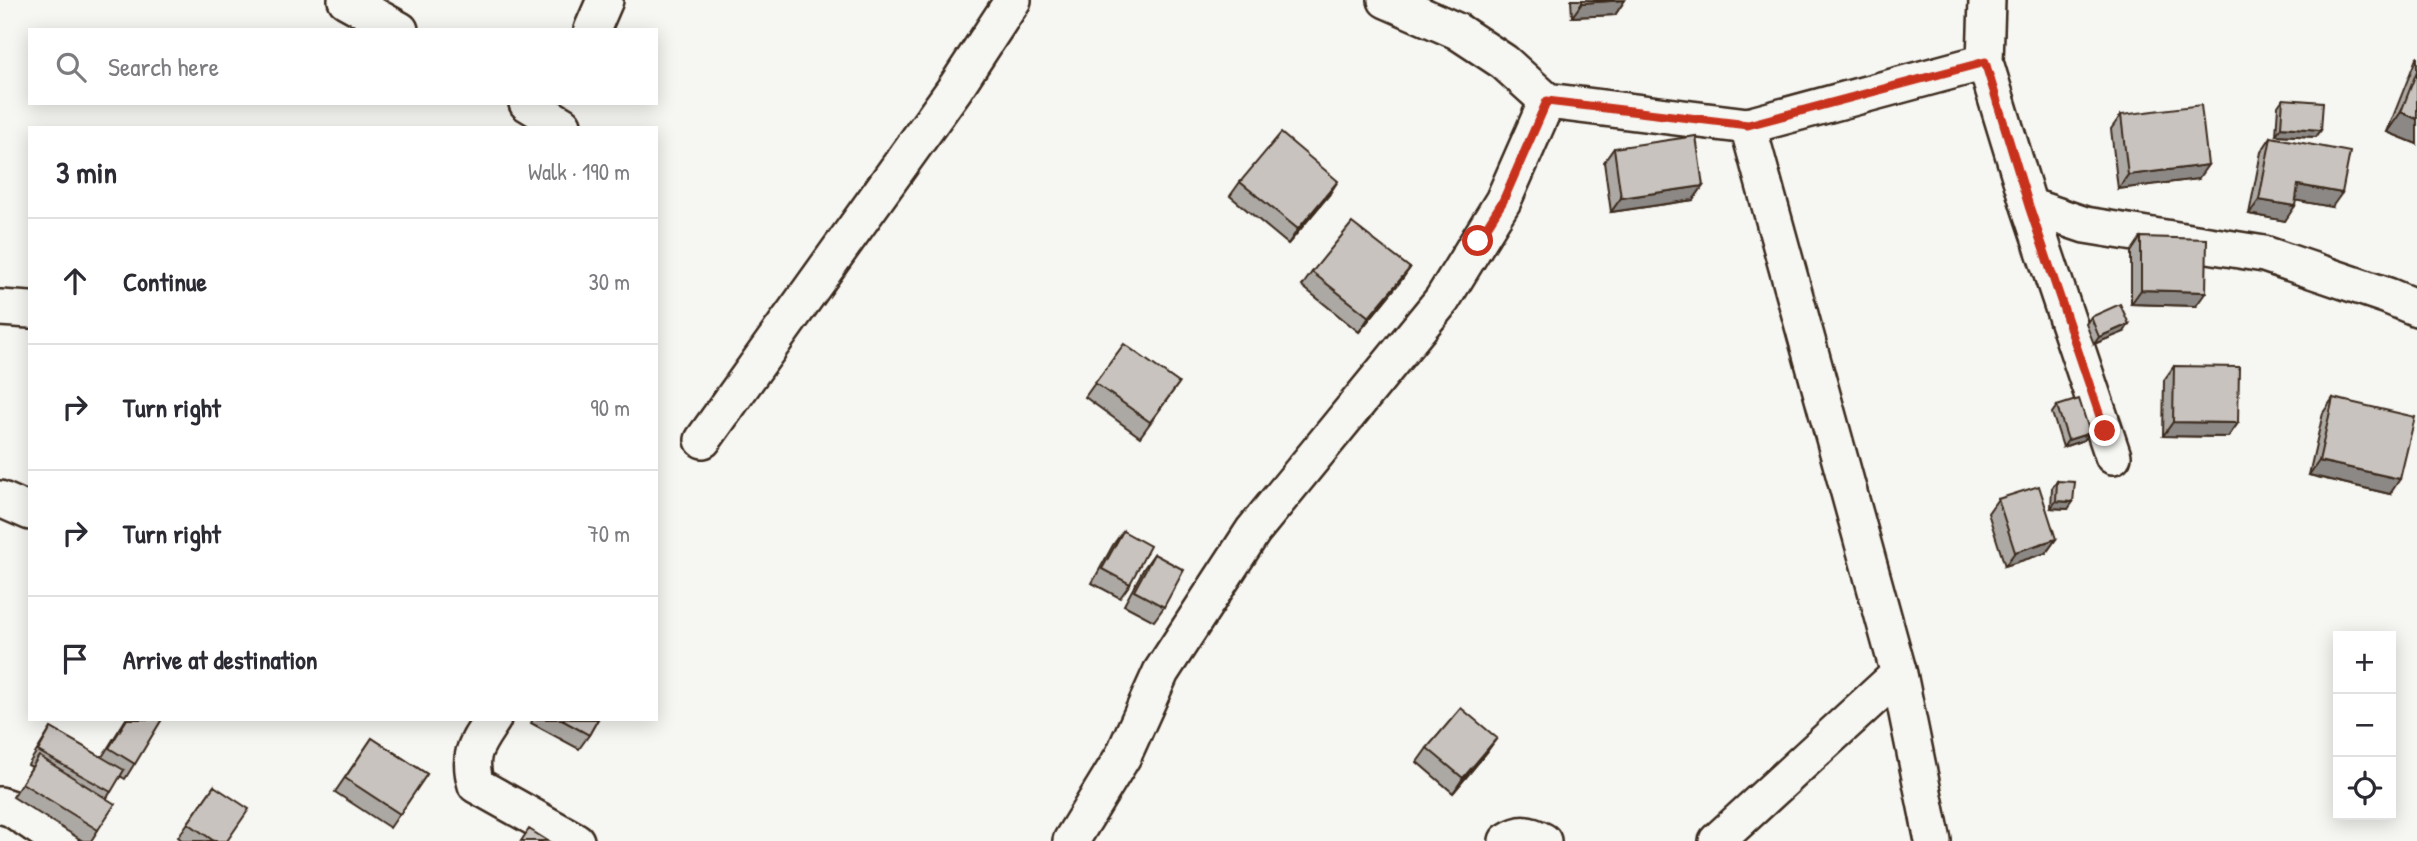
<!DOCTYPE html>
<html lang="en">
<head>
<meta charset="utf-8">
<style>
	body { margin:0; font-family:"Patrick Hand",sans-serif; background:#f2f2f3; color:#2b2b33 }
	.controls { position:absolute; right:21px; bottom:21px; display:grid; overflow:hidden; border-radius:0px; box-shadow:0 4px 18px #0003 }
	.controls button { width:63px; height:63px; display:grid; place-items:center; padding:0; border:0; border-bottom:2px solid #e1e1e2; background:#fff; color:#2b2b33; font:35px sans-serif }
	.stop { position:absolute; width:21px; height:21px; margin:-16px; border:5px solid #c8321e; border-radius:50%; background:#fff }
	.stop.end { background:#c8321e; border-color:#fff; box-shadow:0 2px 7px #0008 }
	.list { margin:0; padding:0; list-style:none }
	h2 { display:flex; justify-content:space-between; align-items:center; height:91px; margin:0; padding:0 28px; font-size:30px }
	h2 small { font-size:23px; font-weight:400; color:#7c7c81 }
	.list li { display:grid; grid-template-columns:46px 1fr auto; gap:21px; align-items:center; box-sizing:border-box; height:126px; padding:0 28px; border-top:2px solid #e1e1e2 }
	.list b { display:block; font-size:26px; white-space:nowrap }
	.list em { font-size:23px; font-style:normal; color:#7c7c81 }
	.icon { flex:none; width:38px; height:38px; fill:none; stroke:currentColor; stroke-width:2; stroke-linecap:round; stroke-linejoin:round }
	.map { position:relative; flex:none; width:2417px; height:841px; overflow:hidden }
	.search { position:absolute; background:#fff; box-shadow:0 4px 18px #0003; left:28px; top:28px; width:630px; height:77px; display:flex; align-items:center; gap:18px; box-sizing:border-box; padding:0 24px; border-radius:0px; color:#7c7c81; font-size:26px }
	.panel { position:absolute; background:#fff; box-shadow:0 4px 18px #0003; left:28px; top:126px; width:630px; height:595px; border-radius:0px }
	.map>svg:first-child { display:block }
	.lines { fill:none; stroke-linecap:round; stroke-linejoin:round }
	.minor-casing { stroke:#3b2a1e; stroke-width:40 }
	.minor { stroke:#f6f6f2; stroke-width:35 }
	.wall { fill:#aca8a3; stroke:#3b2a1e; stroke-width:2 }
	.shaded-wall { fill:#8c8885; stroke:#3b2a1e; stroke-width:2 }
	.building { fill:#c8c3be; stroke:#3b2a1e; stroke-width:2 }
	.route { stroke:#c8321e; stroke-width:9 }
</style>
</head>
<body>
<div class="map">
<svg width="2417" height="841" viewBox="0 0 2417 841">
	<rect width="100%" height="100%" fill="#f6f6f2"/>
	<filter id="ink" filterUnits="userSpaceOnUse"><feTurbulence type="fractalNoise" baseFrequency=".0143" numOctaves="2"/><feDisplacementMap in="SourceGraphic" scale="14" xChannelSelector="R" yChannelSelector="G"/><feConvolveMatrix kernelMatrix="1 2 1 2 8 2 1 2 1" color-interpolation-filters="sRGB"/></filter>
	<g filter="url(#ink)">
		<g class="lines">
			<!-- minor casing -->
			<g class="minor-casing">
				<path id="minor" d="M346,0L400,30
					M1386,0L1457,31L1504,62L1547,101L1748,126L1899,674L1933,841
					M1987,0L1985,62L2029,206L2085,225L2264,254L2388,296L2417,308
					M592,30L605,0
					M527,103L563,125
					M1748,126L1985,62
					M2029,206L2113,456
					M0,308L30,310
					M703,440L956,87L1013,0
					M0,499L30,512
					M493,719C476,745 467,754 476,785L576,841
					M0,805L12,809L60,841
					M1071,841L1123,756L1161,672L1253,531L1442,300L1503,201L1547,101
					M1507,841C1521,832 1529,833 1543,841
					M1717,841L1899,674"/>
			</g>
			<!-- minor -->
			<use href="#minor" class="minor"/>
		</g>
		<!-- wall -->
		<path class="wall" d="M1571,0H1625L1615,15L1572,17Z
			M2417,56V144L2387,132Z
			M2283,99L2321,130L2316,137L2276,135L2278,106Z
			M2121,115L2198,179L2118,189L2111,129Z
			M2271,137L2332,207L2296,200L2285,221L2249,214L2261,152Z
			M1614,148L1703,186L1693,200L1611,212L1604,162Z
			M1240,182L1329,195L1288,244L1230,196Z
			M2141,237L2196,306L2131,304V252Z
			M1410,268L1400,282L1359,332L1302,286L1312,272Z
			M2091,317L2124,332L2094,344L2086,324Z
			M2174,366L2238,423L2228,437L2163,436L2164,380Z
			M1095,383H1179L1140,437L1085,397Z
			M2333,398L2390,494L2309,475L2323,413Z
			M2057,406L2090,433L2084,440L2063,447L2052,413Z
			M2057,481L2068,509L2051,508L2052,488Z
			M1998,499L2056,539L2046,553L2005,566L1988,513Z
			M1123,531L1130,584L1120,598L1092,583L1113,545Z
			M1154,554L1164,607L1154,621L1124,605L1144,568Z
			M126,719H162L125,779L120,776L107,798L98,830L91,841H83L13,797L32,767L28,765L51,728L102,757Z
			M533,719H598L589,735L579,749L531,723Z
			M372,738L427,774L390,828L335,792Z
			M1427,748L1487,752L1453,793L1417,762Z
			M214,786L227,841H183L178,837Z"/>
		<!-- shaded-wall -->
		<path class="shaded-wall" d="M1625,0L1615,15L1572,17L1582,3Z
			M2401,112L2417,119V144L2387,132Z
			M2281,127L2321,130L2316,137L2276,135Z
			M2208,165L2198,179L2118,189L2128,175Z
			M1338,181L1329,195L1288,244L1298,229Z
			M2298,185L2342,193L2332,207L2288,199Z
			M1703,186L1693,200L1611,212L1621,198Z
			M2259,200L2295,206L2285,221L2249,214Z
			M1410,268L1400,282L1359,332L1369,317Z
			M2141,290L2206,292L2196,306L2131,304Z
			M2129,324L2124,332L2094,344L2099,337Z
			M2173,422L2238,423L2228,437L2163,436Z
			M2090,433L2084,440L2063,447L2068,440Z
			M2319,461L2400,479L2390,494L2309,475Z
			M2056,501L2073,502L2068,509L2051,508Z
			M2056,539L2046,553L2005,566L2015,552Z
			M1497,738L1487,752L1453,793L1463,778Z"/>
		<!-- building -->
		<path class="building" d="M1582,0H1625L1582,3Z
			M2417,71V119L2401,112Z
			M2283,99L2323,102L2321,130L2281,127Z
			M2201,105L2208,165L2128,175L2121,115Z
			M1281,133L1338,181L1298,229L1240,182Z
			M1696,136L1703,186L1621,198L1614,148Z
			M2271,137L2350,152L2342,193L2298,185L2295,206L2259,200Z
			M1352,223L1410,268L1369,317L1312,272Z
			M2141,237L2207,239L2206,292L2141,290Z
			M2120,304L2129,324L2099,337L2091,317Z
			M1124,344L1179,383L1150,422L1095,383Z
			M2174,366L2239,367L2238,423L2173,422Z
			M2333,398L2415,417L2400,479L2319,461Z
			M2079,399L2090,433L2068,440L2057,406Z
			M2057,481L2075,482L2073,502L2056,501Z
			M2039,486L2056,539L2015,552L1998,499Z
			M1123,531L1150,546L1130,584L1102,569Z
			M1154,554L1184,570L1164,607L1134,591Z
			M1461,708L1497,738L1463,778L1427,748Z
			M127,719H162L135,764L109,748Z
			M560,719H598L589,735Z
			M51,728L124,770L111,792L38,751Z
			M372,738L427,774L400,814L345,778Z
			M39,756L115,804L98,830L22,783Z
			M214,786L249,809L227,841H214L188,823Z
			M529,829L548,841H521Z"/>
	</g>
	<g class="lines" filter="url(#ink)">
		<!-- route -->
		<path class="route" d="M1478,241L1503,201L1547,101L1748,125L1985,62L2029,206L2105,431"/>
	</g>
</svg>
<div class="controls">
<button>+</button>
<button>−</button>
<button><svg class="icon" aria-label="locate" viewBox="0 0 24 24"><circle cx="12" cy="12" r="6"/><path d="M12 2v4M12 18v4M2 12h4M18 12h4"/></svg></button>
</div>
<div class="stop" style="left:1478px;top:241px"></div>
<div class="stop end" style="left:2105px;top:431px"></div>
<div class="search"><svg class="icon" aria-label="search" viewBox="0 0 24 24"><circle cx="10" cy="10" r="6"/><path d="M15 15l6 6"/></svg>Search here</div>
<section class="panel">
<h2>3 min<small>Walk · 190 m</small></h2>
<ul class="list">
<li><svg class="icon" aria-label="ahead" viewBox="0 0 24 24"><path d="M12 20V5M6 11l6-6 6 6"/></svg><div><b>Continue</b></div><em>30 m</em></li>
<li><svg class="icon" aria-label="right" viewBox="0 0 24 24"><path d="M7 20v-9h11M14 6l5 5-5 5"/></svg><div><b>Turn right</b></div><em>90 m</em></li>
<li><svg class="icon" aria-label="right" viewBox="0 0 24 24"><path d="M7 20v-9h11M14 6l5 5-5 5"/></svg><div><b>Turn right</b></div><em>70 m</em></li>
<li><svg class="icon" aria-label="arrive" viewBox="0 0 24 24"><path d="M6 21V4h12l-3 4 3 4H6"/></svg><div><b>Arrive at destination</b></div></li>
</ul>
</section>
</div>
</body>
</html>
